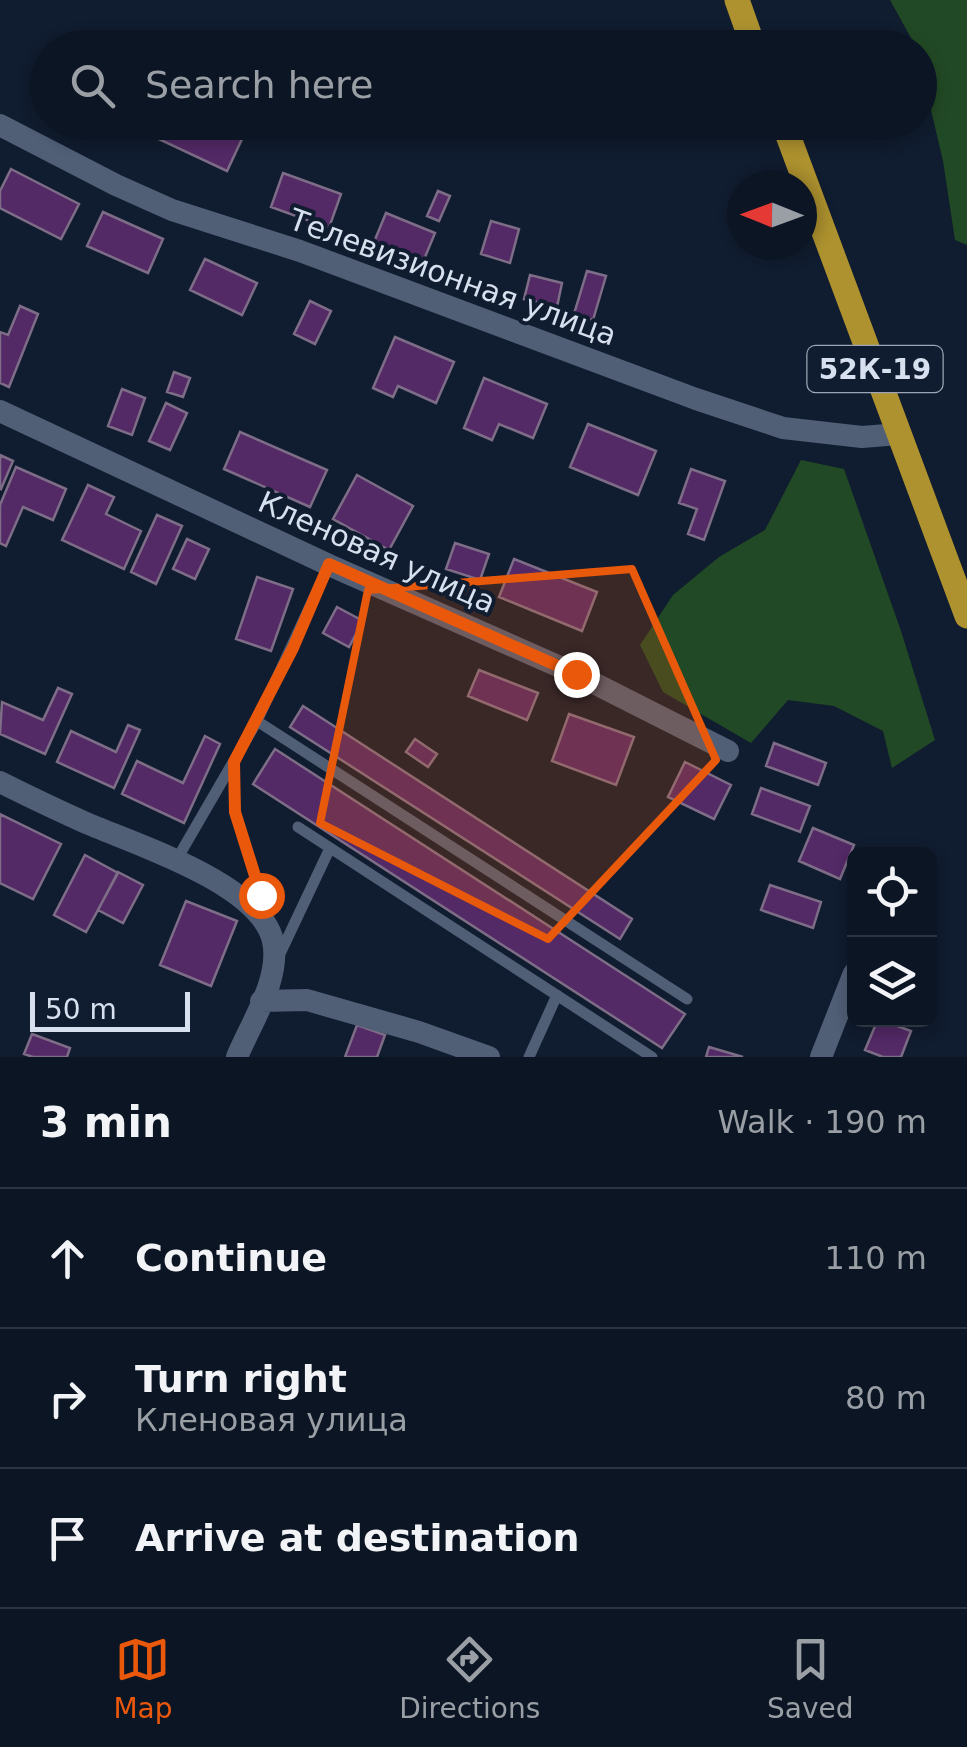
<!DOCTYPE html>
<html lang="en">
<head>
<meta charset="utf-8">
<style>
	body { margin:0; font-family:"DejaVu Sans",sans-serif; background:#151e2b; color:#f1f3f6 }
	.controls { position:absolute; right:30px; bottom:30px; display:grid; overflow:hidden; border-radius:15px; box-shadow:0 5px 15px #0003 }
	.controls button { width:90px; height:90px; display:grid; place-items:center; padding:0; border:0; border-bottom:2px solid #2c3441; background:#0c1523; color:#f1f3f6; font:50px sans-serif }
	.compass { position:absolute; left:727px; top:170px; width:90px; height:90px; border-radius:50%; background:#0c1523; box-shadow:0 5px 15px #0003; rotate:271deg }
	.scale { position:absolute; left:30px; bottom:25px; width:160px; box-sizing:border-box; padding-left:10px; border:5px solid #d7e0ee; border-top:0; font-size:28px; line-height:35px; white-space:nowrap; color:#d7e0ee; -webkit-text-stroke:8px #101c2f; paint-order:stroke }
	.stop { position:absolute; width:30px; height:30px; margin:-22px; border:8px solid #ea580c; border-radius:50%; background:#fff }
	.stop.end { background:#ea580c; border-color:#fff; box-shadow:0 2px 10px #0008 }
	.list { margin:0; padding:0; list-style:none }
	h2 { display:flex; justify-content:space-between; align-items:center; height:130px; margin:0; padding:0 40px; font-size:42px }
	h2 small { font-size:32px; font-weight:400; color:#9a9fa6 }
	.list li { display:grid; grid-template-columns:65px 1fr auto; gap:30px; align-items:center; box-sizing:border-box; height:140px; padding:0 40px; border-top:2px solid #2c3441 }
	.list b { display:block; font-size:38px; white-space:nowrap }
	.list p { margin:0; font-size:32px; white-space:nowrap; color:#9a9fa6 }
	.list em { font-size:32px; font-style:normal; color:#9a9fa6 }
	.icon { flex:none; width:55px; height:55px; fill:none; stroke:currentColor; stroke-width:2; stroke-linecap:round; stroke-linejoin:round }
	.map { position:relative; flex:none; width:967px; height:1057px; overflow:hidden }
	.search { position:absolute; background:#0c1523; box-shadow:0 5px 15px #0003; left:30px; right:30px; top:30px; height:110px; display:flex; align-items:center; gap:25px; box-sizing:border-box; padding:0 35px; border-radius:55px; color:#9a9fa6; font-size:38px }
	.sheet { height:550px; background:#0c1523 }
	nav { display:flex; justify-content:space-around; align-items:center; box-sizing:border-box; height:140px; border-top:2px solid #2c3441; background:#0c1523; font-size:28px; color:#9a9fa6 }
	nav a { display:grid; justify-items:center; gap:5px }
	nav .on { color:#ea580c }
	.map>svg:first-child { display:block }
	.green { fill:#224925 }
	.building { fill:#532966; stroke:#7d6d86; stroke-width:2.5 }
	.lines { fill:none; stroke-linecap:round; stroke-linejoin:round }
	.path { stroke:#7a8495; stroke-width:4; stroke-dasharray:5 8; stroke-linecap:butt }
	.lane { stroke:#505e76; stroke-width:11 }
	.street { stroke:#505e76; stroke-width:22 }
	.primary { stroke:#ae922f; stroke-width:25 }
	.route { stroke:#ea580c; stroke-width:12 }
	.marked { fill:#e8590c; fill-opacity:0.2; stroke:#e8590c; stroke-width:8; stroke-linejoin:round }
	.labels { text-anchor:middle; dominant-baseline:central; stroke-width:8; stroke-linejoin:round; paint-order:stroke }
	.shield { fill:#101c2f; stroke:#9ba5b5; stroke-width:2.5 }
	.shield-label { font-size:28px; font-weight:bold; fill:#d7e0ee }
	.street-label { font-size:30px; fill:#d7e0ee; stroke:#101c2f }
</style>
</head>
<body>
<div class="map">
<svg width="967" height="1057" viewBox="0 0 967 1057">
	<rect width="100%" height="100%" fill="#101c2f"/>
	<!-- green -->
	<path class="green" d="M890,0H967V245L955,240L943,161L920,63V48L916,47Z
		M801,460L844,469L901,631L935,740L892,768L883,731L834,706L788,700L751,743L663,692L640,645L673,595L719,557L765,530Z"/>
	<!-- building -->
	<path class="building" d="M156,122H245L249,124L227,171L150,135Z
		M11,169L79,204L61,239L0,208V191Z
		M283,173L341,194L329,228L271,207Z
		M438,191L450,196L439,221L427,216Z
		M103,212L163,239L148,273L87,246Z
		M386,213L435,233L423,262L374,242Z
		M491,221L519,229L510,263L481,254Z
		M205,259L257,283L242,315L190,290Z
		M587,271L606,276L593,320L574,314Z
		M530,275L562,283L557,307L524,299Z
		M310,301L331,311L315,344L294,334Z
		M20,306L38,314L9,387L0,383V332L8,335Z
		M395,337L454,362L436,403L398,386L393,397L373,388Z
		M174,372L190,378L183,397L167,392Z
		M484,378L547,404L533,438L499,424L492,440L464,428Z
		M122,389L145,398L132,435L108,426Z
		M166,403L187,413L170,450L149,441Z
		M588,424L656,451L638,495L570,467Z
		M240,432L327,470L310,507L224,469Z
		M0,455L13,461L1,489L0,488Z
		M16,467L66,489L53,520L23,507L6,546L0,543V505Z
		M691,469L725,481L704,540L688,534L697,509L679,503Z
		M357,475L413,506L389,550L333,519Z
		M88,485L114,497L106,514L141,531L124,569L62,540Z
		M157,515L182,526L156,584L131,572Z
		M187,539L209,549L195,579L173,569Z
		M455,543L489,554L480,580L446,569Z
		M514,559L597,592L582,631L499,597Z
		M257,577L293,589L271,651L236,639Z
		M337,607L363,621L349,647L323,633Z
		M479,670L538,693L527,720L468,696Z
		M58,688L72,694L45,754L0,734L2,702L43,720Z
		M303,706L632,919L620,939L290,727Z
		M569,714L634,737L616,785L552,761Z
		M128,725L140,730L114,788L57,762L71,731L116,752Z
		M205,736L220,744L184,823L122,794L137,761L183,783Z
		M415,739L437,754L428,767L406,752Z
		M774,743L826,763L818,785L766,766Z
		M275,749L685,1014L662,1048L253,784Z
		M685,762L731,785L714,819L668,797Z
		M761,788L810,806L800,832L752,814Z
		M0,814L61,844L33,899L0,883Z
		M813,828L854,845L840,879L799,861Z
		M85,855L118,873L86,932L54,915Z
		M118,872L143,885L123,923L98,910Z
		M770,885L821,902L813,928L761,910Z
		M186,901L237,921L211,986L160,965Z
		M878,1019L911,1031L901,1057H883L865,1050Z
		M357,1025L385,1035L377,1057H345Z
		M32,1034L70,1048L67,1057H33L24,1054Z
		M709,1047L743,1057H706Z"/>
	<g class="lines">
		<!-- path -->
		<path class="path" d="M233,794L235,812L257,881"/>
		<!-- lane -->
		<path class="lane" d="M257,721L687,999
			M298,827L652,1057
			M177,859L257,721L329,565
			M279,956L330,848
			M529,1057L557,995"/>
		<!-- street -->
		<path class="street" d="M0,125L116,185L172,210L300,251L696,399L783,428L862,437L899,434
			M0,411L329,565L576,674L728,751
			M0,782C28,796 55,809 84,822C134,844 260,883 273,941C281,979 251,1023 237,1057
			M261,1001L307,1000L419,1032L489,1057
			M821,1057L854,973"/>
		<!-- primary -->
		<path class="primary" d="M737,0L754,48
			M783,122L967,616"/>
	</g>
	<g class="lines">
		<!-- route -->
		<path class="route" d="M261,895L235,812L234,762L293,648L329,564L576,674"/>
	</g>
	<!-- marked area -->
	<path class="marked" d="M632,569L716,760L548,939L320,823L368,590Z"/>
	<g class="labels">
		<!-- shield labels -->
		<rect class="shield" x="807.5" y="346" width="135" height="46" rx="8"/>
		<g class="shield-label">
			<text x="875" y="369">52К-19</text>
		</g>
		<!-- street labels -->
		<g class="street-label">
			<text transform="translate(453 277) rotate(20)">Телевизионная улица</text>
			<text transform="translate(377 552) rotate(24)">Кленовая улица</text>
		</g>
	</g>
</svg>
<div class="controls">
<button><svg class="icon" aria-label="locate" viewBox="0 0 24 24"><circle cx="12" cy="12" r="6"/><path d="M12 2v4M12 18v4M2 12h4M18 12h4"/></svg></button>
<button><svg class="icon" aria-label="layers" viewBox="0 0 24 24"><path d="M12 4l9 5-9 5-9-5zM3 14l9 5 9-5"/></svg></button>
</div>
<svg class="compass" viewBox="-18 -18 36 36"><path d="M0-13l5 13h-10z" fill="#e53935"/><path d="M0 13l5-13h-10z" fill="#9a9fa6"/></svg>
<div class="scale">50 m</div>
<div class="stop" style="left:261px;top:895px"></div>
<div class="stop end" style="left:576px;top:674px"></div>
<div class="search"><svg class="icon" aria-label="search" viewBox="0 0 24 24"><circle cx="10" cy="10" r="6"/><path d="M15 15l6 6"/></svg>Search here</div>
</div>
<section class="sheet">
<h2>3 min<small>Walk · 190 m</small></h2>
<ul class="list">
<li><svg class="icon" aria-label="ahead" viewBox="0 0 24 24"><path d="M12 20V5M6 11l6-6 6 6"/></svg><div><b>Continue</b></div><em>110 m</em></li>
<li><svg class="icon" aria-label="right" viewBox="0 0 24 24"><path d="M7 20v-9h11M14 6l5 5-5 5"/></svg><div><b>Turn right</b><p>Кленовая улица</p></div><em>80 m</em></li>
<li><svg class="icon" aria-label="arrive" viewBox="0 0 24 24"><path d="M6 21V4h12l-3 4 3 4H6"/></svg><div><b>Arrive at destination</b></div></li>
</ul>
</section>
<nav>
<a class="on"><svg class="icon" aria-label="map" viewBox="0 0 24 24"><path d="M3 6l6-2 6 2 6-2v14l-6 2-6-2-6 2zM9 4v14M15 6v14"/></svg>Map</a>
<a><svg class="icon" aria-label="directions" viewBox="0 0 24 24"><path d="M12 3l9 9-9 9-9-9zM9 14v-3h6M13 9l2 2-2 2"/></svg>Directions</a>
<a><svg class="icon" aria-label="saved" viewBox="0 0 24 24"><path d="M7 4h10v16l-5-4-5 4z"/></svg>Saved</a>
</nav>
</body>
</html>
